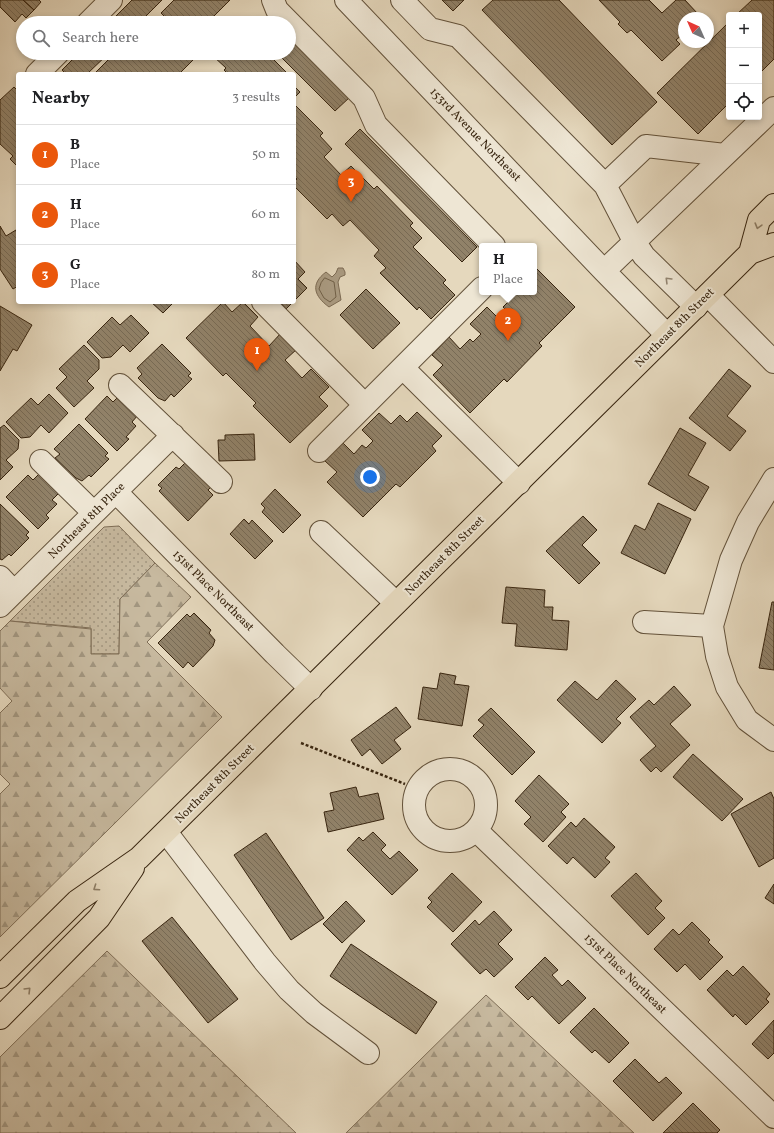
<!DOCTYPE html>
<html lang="en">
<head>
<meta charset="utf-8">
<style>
	body { margin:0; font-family:Vollkorn,serif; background:#f6f6f6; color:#202124 }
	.controls { position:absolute; right:12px; top:12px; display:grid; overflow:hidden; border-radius:4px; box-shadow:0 2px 6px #0003 }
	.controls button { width:36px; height:36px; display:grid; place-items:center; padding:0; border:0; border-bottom:1px solid #e0e0e0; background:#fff; color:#202124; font:20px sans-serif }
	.compass { position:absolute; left:678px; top:12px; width:36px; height:36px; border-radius:50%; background:#fff; box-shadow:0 2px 6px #0003; rotate:315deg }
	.you { position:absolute; left:370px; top:477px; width:14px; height:14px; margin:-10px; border:3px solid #fff; border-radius:50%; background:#1a73e8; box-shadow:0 0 0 6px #1a73e833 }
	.badge { display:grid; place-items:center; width:26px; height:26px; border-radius:50%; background:#ea580c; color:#fff; font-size:13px; font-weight:700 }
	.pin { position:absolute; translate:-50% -33px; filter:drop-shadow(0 1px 2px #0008) }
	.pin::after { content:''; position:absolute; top:21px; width:14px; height:12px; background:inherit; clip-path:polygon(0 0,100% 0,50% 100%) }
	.popup { position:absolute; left:479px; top:243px; width:58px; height:52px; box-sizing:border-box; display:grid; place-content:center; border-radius:4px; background:#fff; filter:drop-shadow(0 1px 3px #0005); font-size:13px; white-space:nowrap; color:#757577 }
	.popup b { font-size:15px; color:#202124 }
	.popup::after { content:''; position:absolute; left:50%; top:100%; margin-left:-8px; border:8px solid transparent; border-top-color:#fff }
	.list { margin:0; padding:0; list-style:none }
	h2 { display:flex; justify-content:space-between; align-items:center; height:52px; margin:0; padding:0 16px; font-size:17px }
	h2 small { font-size:13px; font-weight:400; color:#757577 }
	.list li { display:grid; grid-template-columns:26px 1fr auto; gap:12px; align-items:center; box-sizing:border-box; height:60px; padding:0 16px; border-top:1px solid #e0e0e0 }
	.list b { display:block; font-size:15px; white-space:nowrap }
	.list p { margin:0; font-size:13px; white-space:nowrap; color:#757577 }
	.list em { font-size:13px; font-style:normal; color:#757577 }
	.icon { flex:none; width:22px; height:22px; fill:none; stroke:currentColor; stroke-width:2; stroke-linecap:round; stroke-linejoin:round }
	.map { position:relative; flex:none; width:774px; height:1133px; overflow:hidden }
	.search { position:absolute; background:#fff; box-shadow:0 2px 6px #0003; left:16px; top:16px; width:280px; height:44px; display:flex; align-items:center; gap:10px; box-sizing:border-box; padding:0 14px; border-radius:22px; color:#757577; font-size:15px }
	.panel { position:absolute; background:#fff; box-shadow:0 2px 6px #0003; left:16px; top:72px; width:280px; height:232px; border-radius:4px }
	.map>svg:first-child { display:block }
	.grass { fill:url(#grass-dots); stroke:#7f6e57 }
	.forest { fill:url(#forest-firs); stroke:#7f6e57 }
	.water { fill:#aa9b82; stroke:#7c6b54 }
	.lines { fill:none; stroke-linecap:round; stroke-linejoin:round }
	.shore { stroke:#706048; stroke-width:1 }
	.building { fill:url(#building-back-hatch); stroke:#37240f }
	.minor-casing { stroke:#62513a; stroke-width:24 }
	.major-casing { stroke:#37240f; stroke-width:24 }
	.path { stroke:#37240f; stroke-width:2.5; stroke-dasharray:3 2; stroke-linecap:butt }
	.minor { stroke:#eee6d4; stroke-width:22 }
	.major { stroke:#e5d8bd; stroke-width:22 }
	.oneway { stroke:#8e7e66 }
	.oneway2 { stroke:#928572 }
	.labels { text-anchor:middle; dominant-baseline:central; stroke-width:4; stroke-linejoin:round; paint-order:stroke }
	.street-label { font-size:12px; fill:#37240f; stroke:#eee6d4 }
</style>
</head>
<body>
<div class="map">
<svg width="774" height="1133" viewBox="0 0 774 1133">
	<defs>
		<pattern id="grass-dots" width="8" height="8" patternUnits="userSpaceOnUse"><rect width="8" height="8" fill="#c7b99f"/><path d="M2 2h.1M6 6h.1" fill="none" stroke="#a29680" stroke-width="1.8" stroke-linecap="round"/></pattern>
		<pattern id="forest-firs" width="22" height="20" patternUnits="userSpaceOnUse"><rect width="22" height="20" fill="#c7b99f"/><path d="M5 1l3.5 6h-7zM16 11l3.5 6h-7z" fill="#a29680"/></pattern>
		<pattern id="building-back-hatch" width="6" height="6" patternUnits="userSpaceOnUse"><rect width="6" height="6" fill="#918269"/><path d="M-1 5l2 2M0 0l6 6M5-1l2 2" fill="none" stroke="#776a55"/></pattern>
	</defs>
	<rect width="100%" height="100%" fill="#e5d8bd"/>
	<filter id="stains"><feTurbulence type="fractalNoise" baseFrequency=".005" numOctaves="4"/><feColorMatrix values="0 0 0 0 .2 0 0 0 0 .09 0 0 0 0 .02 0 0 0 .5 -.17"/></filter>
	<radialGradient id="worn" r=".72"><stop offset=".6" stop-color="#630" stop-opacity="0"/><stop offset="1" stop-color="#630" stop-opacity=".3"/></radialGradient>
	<!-- grass -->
	<path class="grass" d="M119,526L155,563L120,599L119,654H91V628L10,621L104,527Z"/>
	<!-- forest -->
	<path class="forest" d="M155,563L191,597L147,642L222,717L0,937V794L10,784L0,774V713L12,701L0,688V631L10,621L91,629V654H119L120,599Z
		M107,951L296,1133H0V1057Z
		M486,995L634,1133H346Z"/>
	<!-- water -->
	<path class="water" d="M338,268H343L345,272V275L340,277L338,282L341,300L329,307C314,296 310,284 326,272L332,277L336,273Z"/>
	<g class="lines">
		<!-- shore -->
		<path class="shore" d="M325,278L334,282L336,297L330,302L324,298L319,289L321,283Z"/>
	</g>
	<!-- building -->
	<path class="building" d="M0,0H23L34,10L26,18L22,14L15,22L0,7Z
		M23,0H39L41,2L34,10Z
		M132,0H162L139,23H109Z
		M174,0H230L207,23H168L170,22L161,13Z
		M442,0H464L453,11Z
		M493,0H559L657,102L612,145L482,10Z
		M599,0H649L662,13L676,0H685L698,14L693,18H684V33L676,40L680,44L662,61L631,30L627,33L618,24L620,22Z
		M752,0H774V59L759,74V15H736Z
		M729,22V103L698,134L657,93Z
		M289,35L350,97L335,111L277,53H289Z
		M79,53H109L87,74H66L62,70Z
		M115,53H200L179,74H94Z
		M216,53H267L288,74H228L224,70L226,68L213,56Z
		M294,86L300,92L294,98Z
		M14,87L18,91V167L10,159L13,156L0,144V100Z
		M294,104L323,133L320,136L332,149L324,157L341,175L351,166L374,189L377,186L413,223L410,226L422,238L413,247L446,280L443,283L455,295L431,319L419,307L417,310L380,273L386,268L374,256L379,250L350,220L343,226L332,214L327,219L294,186V182L297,179L294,176Z
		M360,129L477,247L462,262L345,144Z
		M0,226L6,236L16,230L18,234V286L13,289L0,269Z
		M294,260L305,272L298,279L307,288L294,301Z
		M537,269L575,307L539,343L542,346L507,382L504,379L470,413L433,375L443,365L432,355L449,337L460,349L470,339L473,342L481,334L470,324L487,307L498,318L506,310L503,307L513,297L508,292H534V273Z
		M366,289L400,323L373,349L340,315Z
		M151,302H174L163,313Z
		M223,302L232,312L243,302L258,317L250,326L269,346L281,333L297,349L285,360L302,378L311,369L329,387L319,397L328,406L290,443L253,406L256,403L226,373L223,376L186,338Z
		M280,302H293L286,309Z
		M0,306L32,325L17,351L13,349L0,371Z
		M131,315L149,333L130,352L123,345L111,357L102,358L87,342L112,317L120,325Z
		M162,344L191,373L188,376L192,379L174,397L171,394L165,401L158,398L138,378L142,374L137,368Z
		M84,345L99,360V369L87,381L94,388L74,407L56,388L67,377L59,369Z
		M729,369L751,386L727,416L746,431L730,451L689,418Z
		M49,394L68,413L49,433L41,425L30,437L21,438L6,422L31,398L38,405Z
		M107,396L113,402L119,396L138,415L132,422L136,426L126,437L129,439L117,451L85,419Z
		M417,412L442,436L432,446L436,451L400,487L396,484L363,517L327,482L337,472L325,461L343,443L354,454L362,445L366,448L373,441L362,430L379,413L391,424L400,415L407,422Z
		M79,424L108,453L105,456L109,459L91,477L89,475L82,481L76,478L55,458L60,454L54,449Z
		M4,425L19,440L18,449L6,460L13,467L0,480V428Z
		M680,428L706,443L688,475L709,487L695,511L648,484Z
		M254,434L255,460L219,461L218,440H225V435Z
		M185,463L212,486L208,490L213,495L188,521L159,491L162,488L158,485L176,467L179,469Z
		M39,474L59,493L52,500L57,504L46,515L49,518L38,529L6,497L28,475L33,480Z
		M275,489L301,515L283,533L262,512L265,508L261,504Z
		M658,503L691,519L665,574L621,553L635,525L645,530Z
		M0,504L29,532L26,535L29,538L11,556L9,554L2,560L0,559Z
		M583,516L597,530L582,545L600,563L579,584L546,551Z
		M244,519L249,524L252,520L273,541L255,559L230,534Z
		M506,587L545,590L544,607H553L552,620L569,621L567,650L515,646L517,624L502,623Z
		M772,602H774V670L759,668Z
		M194,613L211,630L209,633L215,640L213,646L193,667L188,662L183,668L158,643L187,614L190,617Z
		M440,673L456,676L454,684L469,686L462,726L418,719L423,687L437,689Z
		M616,680L636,699L616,719L621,723L602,743L557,700L575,681L597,700Z
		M674,686L691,705L670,724L690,745L661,772L656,767L651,772L640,760L656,746L630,717L649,700L654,705Z
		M396,707L411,727L394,740L401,749L382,764L370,749L362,756L351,740Z
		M491,708L535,752L512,775L473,736L484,725L478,720Z
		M693,754L743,799L722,821L673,777Z
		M539,775L569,804L561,812L566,817L543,842L524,824L531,817L515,801Z
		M356,787L359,797L378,793L384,819L328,832L324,812L334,810L330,793Z
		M771,792L774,799V858L759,867L731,814Z
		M584,818L615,847L605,858L610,862L595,878L573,857L567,864L548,846L571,822L576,827Z
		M373,832L386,845L381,850L390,859L399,851L418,870L392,895L347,850L359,837L363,841Z
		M266,833L324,918L291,940L234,855Z
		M452,873L482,902L453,932L427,907L432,902L428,898Z
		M636,873L662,901L655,908L665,918L648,935L611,896Z
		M774,884V904L765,898Z
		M346,901L365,921L342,943L323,924Z
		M494,911L512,930L498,944L513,959L494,977L486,969L480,974L451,944L475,920L479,925Z
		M172,917L238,999L208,1023L142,941Z
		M692,922L710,940L708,942L723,957L700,980L685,964L677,972L654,949L673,929L679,935Z
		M351,944L437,1002L416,1034L330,976Z
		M545,957L558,970L552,975L562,986L568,980L586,998L559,1024L532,996L528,1000L515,987Z
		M743,966L770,994L766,999L769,1002L746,1025L735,1014L733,1017L707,990L727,970L733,976Z
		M594,1008L629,1043L609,1063L595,1050L592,1053L570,1032Z
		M774,1020V1053L768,1059L752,1044Z
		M635,1059L659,1083L666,1077L682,1093L653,1121L613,1081Z
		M693,1103L720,1130L717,1133H663Z"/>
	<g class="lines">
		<!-- minor casing -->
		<g class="minor-casing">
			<path id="minor" d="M273,0L277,10L364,98L376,125L494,246
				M346,0L604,271L667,335
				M402,0L430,29L458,36L605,185L646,146L725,155
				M88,23L111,0
				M37,74L58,53
				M605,185L634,241L644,256L696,307
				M604,271L774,108
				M708,295L774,362
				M263,302L365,405
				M403,368L519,483
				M120,385L221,482
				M319,451L482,288
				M41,461L94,513
				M116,492L275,654L311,689
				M321,532L396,603
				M0,577L14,592
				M0,606L173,435
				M644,622L712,626L731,560L748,522L774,479
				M712,626L717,656L727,687L747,720L774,740
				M414 805a36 36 0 1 1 72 0a36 36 0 1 1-72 0Z
				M476,830L774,1117
				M166,832L265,962L289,990L314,1013L368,1053"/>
		</g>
		<!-- major casing -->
		<g class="major-casing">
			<path id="major" d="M750,253L759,220L774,205
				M0,977L77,901L139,858L750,253L774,244
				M0,1018L99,918L133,868"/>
		</g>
		<!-- path -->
		<path class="path" d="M301,743L405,784"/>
		<!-- minor -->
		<use href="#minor" class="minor"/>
		<!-- major -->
		<use href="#major" class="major"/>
	</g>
	<!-- one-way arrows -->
	<defs><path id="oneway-chevron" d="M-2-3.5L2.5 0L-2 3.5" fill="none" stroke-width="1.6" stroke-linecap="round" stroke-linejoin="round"/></defs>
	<g class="oneway">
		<use href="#oneway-chevron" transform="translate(758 226) rotate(106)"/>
		<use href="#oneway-chevron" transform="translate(96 888) rotate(146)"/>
		<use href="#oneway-chevron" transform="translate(28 990) rotate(-45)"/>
	</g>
	<use class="oneway2" href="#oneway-chevron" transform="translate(668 280) rotate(-135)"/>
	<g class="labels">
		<!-- street labels -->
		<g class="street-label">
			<text transform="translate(475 135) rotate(46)">153rd Avenue Northeast</text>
			<text transform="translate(675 328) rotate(-45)">Northeast 8th Street</text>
			<text transform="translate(87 521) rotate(-45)">Northeast 8th Place</text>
			<text transform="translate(445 556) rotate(-45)">Northeast 8th Street</text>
			<text transform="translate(213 591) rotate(45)">151st Place Northeast</text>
			<text transform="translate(215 784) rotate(-45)">Northeast 8th Street</text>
			<text transform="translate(625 974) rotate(44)">151st Place Northeast</text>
		</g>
	</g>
	<rect width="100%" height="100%" filter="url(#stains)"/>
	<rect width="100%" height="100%" fill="url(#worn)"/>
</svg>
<div class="controls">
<button>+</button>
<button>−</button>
<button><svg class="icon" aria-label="locate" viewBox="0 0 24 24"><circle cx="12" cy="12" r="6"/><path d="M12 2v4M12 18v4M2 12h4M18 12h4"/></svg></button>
</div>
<svg class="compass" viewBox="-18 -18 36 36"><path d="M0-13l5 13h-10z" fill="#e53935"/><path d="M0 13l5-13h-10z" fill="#757577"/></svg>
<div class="you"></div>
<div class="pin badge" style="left:257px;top:371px">1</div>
<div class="pin badge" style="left:508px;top:341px">2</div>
<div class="popup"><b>H</b>Place</div>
<div class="pin badge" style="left:351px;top:202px">3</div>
<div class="search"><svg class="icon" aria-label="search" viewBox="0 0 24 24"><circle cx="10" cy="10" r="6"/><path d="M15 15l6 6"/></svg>Search here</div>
<section class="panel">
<h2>Nearby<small>3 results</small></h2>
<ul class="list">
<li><span class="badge">1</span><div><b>B</b><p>Place</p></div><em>50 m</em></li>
<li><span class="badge">2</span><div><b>H</b><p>Place</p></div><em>60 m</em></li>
<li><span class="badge">3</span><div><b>G</b><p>Place</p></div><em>80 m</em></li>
</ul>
</section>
</div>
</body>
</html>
